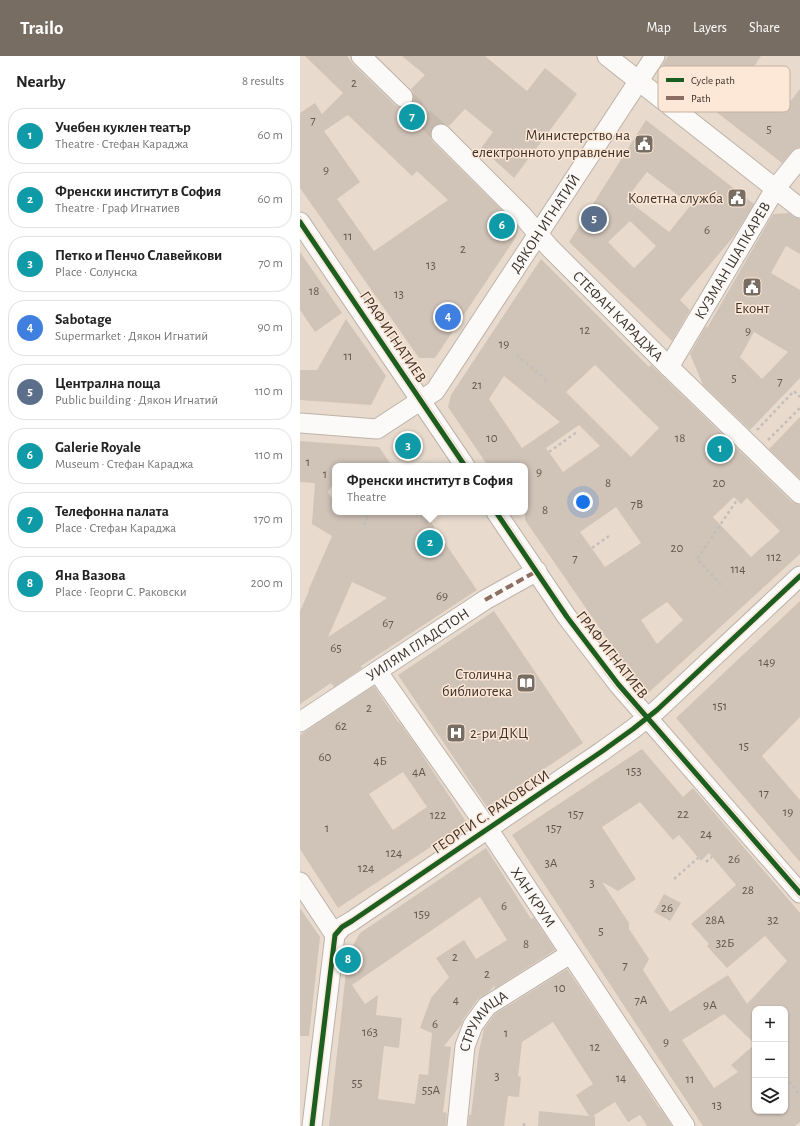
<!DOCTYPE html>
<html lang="en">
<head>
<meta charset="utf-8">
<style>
	body { margin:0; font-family:"Alegreya Sans",sans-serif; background:#f2f2f2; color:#222 }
	.controls { position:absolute; right:12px; bottom:12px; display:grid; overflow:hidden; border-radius:8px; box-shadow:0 1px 3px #0004 }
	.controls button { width:36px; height:36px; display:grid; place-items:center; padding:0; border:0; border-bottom:1px solid #e0e0e0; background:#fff; color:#222; font:20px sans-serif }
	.you { position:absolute; left:283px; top:446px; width:14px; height:14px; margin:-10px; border:3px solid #fff; border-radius:50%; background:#1a73e8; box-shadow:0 0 0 6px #1a73e833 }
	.badge { display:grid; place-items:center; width:26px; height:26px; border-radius:50%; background:#786d63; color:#fff; font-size:13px; font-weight:700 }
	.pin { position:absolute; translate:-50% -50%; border:2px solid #fff; box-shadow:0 1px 4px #0006 }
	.popup { position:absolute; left:32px; top:407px; width:196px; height:52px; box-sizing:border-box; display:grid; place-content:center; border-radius:8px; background:#fff; filter:drop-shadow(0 1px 3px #0005); font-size:13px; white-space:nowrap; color:#767676 }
	.popup b { font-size:15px; color:#222 }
	.popup::after { content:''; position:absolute; left:50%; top:100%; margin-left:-8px; border:8px solid transparent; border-top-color:#fff }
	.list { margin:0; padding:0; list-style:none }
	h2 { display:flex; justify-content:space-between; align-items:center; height:52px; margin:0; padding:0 16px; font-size:17px }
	h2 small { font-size:13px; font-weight:400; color:#767676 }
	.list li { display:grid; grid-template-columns:26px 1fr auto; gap:12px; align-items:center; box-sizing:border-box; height:56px; margin:0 8px 8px; padding:0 8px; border:1px solid #e0e0e0; border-radius:16px }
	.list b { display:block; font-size:15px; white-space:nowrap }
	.list p { margin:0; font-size:13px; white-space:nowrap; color:#767676 }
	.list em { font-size:13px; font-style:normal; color:#767676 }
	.icon { flex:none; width:22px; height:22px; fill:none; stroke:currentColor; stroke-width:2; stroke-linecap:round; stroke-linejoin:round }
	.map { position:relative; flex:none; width:500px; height:1070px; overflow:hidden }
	header { display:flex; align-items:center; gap:24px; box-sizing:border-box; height:56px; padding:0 20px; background:#786d63; color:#fff }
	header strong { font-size:19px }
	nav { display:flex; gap:22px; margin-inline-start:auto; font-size:14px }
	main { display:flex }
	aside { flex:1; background:#fff }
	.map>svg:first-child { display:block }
	.building { fill:#d0c3b8; fill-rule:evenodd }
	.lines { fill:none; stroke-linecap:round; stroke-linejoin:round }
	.minor-tunnel { stroke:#c6b9ad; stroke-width:19; stroke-dasharray:19 10; stroke-linecap:butt }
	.minor-casing { stroke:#bdb2a8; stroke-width:21 }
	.path { stroke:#c4beba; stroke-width:2.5; stroke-dasharray:3 3; stroke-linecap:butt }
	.minor { stroke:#fcfaf8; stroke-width:19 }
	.tram { stroke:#d1cdc9; stroke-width:1 }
	.quiet { stroke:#8d6e63; stroke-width:4; stroke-dasharray:8 4; stroke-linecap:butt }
	.cycleway-casing { stroke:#fde8d7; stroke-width:8 }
	.cycleway { stroke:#1b5e20; stroke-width:5 }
	.labels { text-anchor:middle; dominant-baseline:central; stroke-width:3; stroke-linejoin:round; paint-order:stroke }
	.number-label { font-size:13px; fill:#62574e }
	.poi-label { font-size:15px; fill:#3c322a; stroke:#fde8d7; text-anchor:end }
	.street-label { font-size:15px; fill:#3c322a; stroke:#fde8d7 }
	.key { fill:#fde8d7; stroke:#c3b1a3; stroke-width:1 }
	.key-label { font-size:11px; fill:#3c322a }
</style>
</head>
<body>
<header>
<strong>Trailo</strong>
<nav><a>Map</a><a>Layers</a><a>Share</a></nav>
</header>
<main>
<aside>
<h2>Nearby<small>8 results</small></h2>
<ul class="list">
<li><span class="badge" style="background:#0f9aa8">1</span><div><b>Учебен куклен театър</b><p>Theatre · Стефан Караджа</p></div><em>60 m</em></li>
<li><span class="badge" style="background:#0f9aa8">2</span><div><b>Френски институт в София</b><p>Theatre · Граф Игнатиев</p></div><em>60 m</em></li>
<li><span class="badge" style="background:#0f9aa8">3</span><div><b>Петко и Пенчо Славейкови</b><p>Place · Солунска</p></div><em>70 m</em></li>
<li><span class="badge" style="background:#3f7fe0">4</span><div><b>Sabotage</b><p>Supermarket · Дякон Игнатий</p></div><em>90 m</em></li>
<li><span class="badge" style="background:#5c6f8a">5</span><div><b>Централна поща</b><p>Public building · Дякон Игнатий</p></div><em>110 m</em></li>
<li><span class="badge" style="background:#0f9aa8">6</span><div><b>Galerie Royale</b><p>Museum · Стефан Караджа</p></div><em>110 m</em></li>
<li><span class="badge" style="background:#0f9aa8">7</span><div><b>Телефонна палата</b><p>Place · Стефан Караджа</p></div><em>170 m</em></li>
<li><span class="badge" style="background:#0f9aa8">8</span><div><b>Яна Вазова</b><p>Place · Георги С. Раковски</p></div><em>200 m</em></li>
</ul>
</aside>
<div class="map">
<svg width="500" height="1070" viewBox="0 0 500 1070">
	<rect width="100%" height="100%" fill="#e8dbce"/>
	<!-- building -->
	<path class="building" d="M5,0H47L53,8L95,49L101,52L106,51L111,48L114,43V38L111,33L125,19L102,0H185L227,35L245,12L277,38L214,122L181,92L193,76L165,53L149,70L144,68L139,67L134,70L131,75L130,80L133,86L214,166L218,171V175L214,184L135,302H119L0,132V57L15,47L22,58L43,37ZM48,59L112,120L117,115L148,144L74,195L37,143L60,126L24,75Z
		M368,0H461L443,27L481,57L500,33V91L496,92L492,95L482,107L397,41L359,14Z
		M346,64L454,148L434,180L380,244L390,254L372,285L269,186ZM347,116L391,149L369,176L326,143ZM330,165L356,190L334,212L308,186Z
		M489,157L494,161L500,163V198L486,190L471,217L500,234V322L450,374L403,329L390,298L406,270L407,272L473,158ZM454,276L488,296L462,323L440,301Z
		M0,196L42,257L15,276L0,254Z
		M241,203L349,311L351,309L492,446L500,449V498L346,639L225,464V410H188L148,351L151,339ZM295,309L359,372L331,401L266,336ZM204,320L260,366L222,392L189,343ZM279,369L300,390L263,416L246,392ZM434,441L441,448L447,442L480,475L451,501L413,461ZM316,451L341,487L305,511L280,476ZM367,546L383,564L357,588L341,564Z
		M46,263L86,320L71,349L0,344V314H17Z
		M500,361V423L469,393Z
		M0,385L79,391L92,410H35V425L28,436L35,447V456H124L177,534L61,610L62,612L34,631L31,627L0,648V555L9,535H8L32,480L12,468L15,427L0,426ZM52,526L87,542L28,581Z
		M500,545V661L462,700L500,744V806L376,662Z
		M194,555L283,687L187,751L98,619Z
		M74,630L98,666H99L115,688L167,767L38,852L0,793V679ZM103,716L127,751L93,774L69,738Z
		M342,693L383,741L393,732L500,857V1066L495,1070H403L212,779ZM340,746L373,784L379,779L401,805L409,797L436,829L391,868L409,888L407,890L427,912L465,880L487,905L447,948L428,919L370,956L343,914L349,903L329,873V867L302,826L318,835L336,823L302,771ZM455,953H485V1055H455ZM424,958L455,988L431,1009L438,1016L414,1032L382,984Z
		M186,792L231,863L234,862L255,894L194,933L195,929L189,936L178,943L164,962L161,969L144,990L151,991L143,1056L147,1057L146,1070H29L48,898L60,877ZM180,841L207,884L176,903L164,884L136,902L149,921L131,942L120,972L132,977L128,1019L119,1018L115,1048L78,1043L84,990L99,992L102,962L76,959L78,939L65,948L52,929Z
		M364,838L381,847L370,865L354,856Z
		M0,852L20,881L9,980H0Z
		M267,913L329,1005L359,1052H360L372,1070H347L340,1059L328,1066L315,1046L293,1060L295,1061V1070H238L239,1055L289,1060L276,1039L293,1028L253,966L222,986L218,1020L221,1021L219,1041L208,1040L204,1070H168L169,1059H171L179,995L184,973L195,958Z"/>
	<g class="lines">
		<!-- minor-tunnel -->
		<path class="minor-tunnel" d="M103,41L141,78"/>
		<!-- minor casing -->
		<g class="minor-casing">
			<g id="minor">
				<path d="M61,0L103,41"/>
				<path d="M307,0L500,152"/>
				<path id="s1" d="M141,78L222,159L249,191L369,311L500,438"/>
				<path d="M0,166L165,410"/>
				<path id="s2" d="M369,311L475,133L500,102"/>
				<path id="s3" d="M0,367L77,373L135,335L355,0"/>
				<path d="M196,456L267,561L318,628L500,837"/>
				<path id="s4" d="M77,615L188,773L385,1070"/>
				<path id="s5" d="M0,666L185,544L237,515"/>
				<path d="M0,826L35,879"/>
				<path d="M12,1070L35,879L42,871L52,865L301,696L333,673L357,654L500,520"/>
				<path id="s6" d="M157,1070L165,990L173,969L187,950L270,898"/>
			</g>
		</g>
		<!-- path -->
		<path class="path" d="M217,299L247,325
			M457,374L494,335L500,341
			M468,384L500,352
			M249,396L277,376
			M64,469L70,456
			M292,492L309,480
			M421,529L397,503L437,444
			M406,806L412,801
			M374,823L398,802
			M485,1021L500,1039
			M224,1070V1066"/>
		<!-- minor -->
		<use href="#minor" class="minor"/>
		<!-- tram -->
		<path class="tram" d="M0,160L170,410
			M0,172L161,410
			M192,456L270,570L314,630L500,843
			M201,456L270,559L320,625L500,830"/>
		<!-- quiet -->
		<path class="quiet" d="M185,544L237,515"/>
		<!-- cycleway casing -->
		<g class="cycleway-casing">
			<path id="cycleway" d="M0,166L165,410
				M196,456L267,561L318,628L500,837
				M12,1070L35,879L42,871L52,865L301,696L333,673L357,654L500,520"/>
		</g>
		<!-- cycleway -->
		<use href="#cycleway" class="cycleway"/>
	</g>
	<!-- icons -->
	<defs>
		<g id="civic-square" transform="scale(1)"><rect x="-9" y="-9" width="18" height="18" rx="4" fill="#786d63" stroke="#fde8d7"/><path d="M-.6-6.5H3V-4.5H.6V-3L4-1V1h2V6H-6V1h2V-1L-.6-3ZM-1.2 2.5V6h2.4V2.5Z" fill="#fff"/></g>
		<g id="library-square" transform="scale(1)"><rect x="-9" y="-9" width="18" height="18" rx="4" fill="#786d63" stroke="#fde8d7"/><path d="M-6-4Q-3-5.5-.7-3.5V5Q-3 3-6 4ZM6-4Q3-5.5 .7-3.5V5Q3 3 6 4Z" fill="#fff"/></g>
		<g id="hospital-square" transform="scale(1)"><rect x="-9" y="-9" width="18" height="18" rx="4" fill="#786d63" stroke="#fde8d7"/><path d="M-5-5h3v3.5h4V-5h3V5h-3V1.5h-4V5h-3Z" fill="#fff"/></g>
	</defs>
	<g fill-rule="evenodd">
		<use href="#civic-square" x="344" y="88"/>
		<use href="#civic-square" x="437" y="142"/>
		<use href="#civic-square" x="452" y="231"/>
		<use href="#library-square" x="226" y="627"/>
		<use href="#hospital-square" x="156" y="677"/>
	</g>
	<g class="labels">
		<!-- number labels -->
		<g class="number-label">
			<text x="54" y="27">2</text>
			<text x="13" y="64">7</text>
			<text x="469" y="73">5</text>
			<text x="26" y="114">9</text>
			<text x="407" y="174">6</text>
			<text x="48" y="180">11</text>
			<text x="163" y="193">2</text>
			<text x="131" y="209">13</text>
			<text x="14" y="235">18</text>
			<text x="99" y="238">13</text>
			<text x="285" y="274">12</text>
			<text x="448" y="275">9</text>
			<text x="204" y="288">19</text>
			<text x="48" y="300">11</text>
			<text x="434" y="322">5</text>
			<text x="480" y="325">7</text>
			<text x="177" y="329">21</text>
			<text x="192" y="382">10</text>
			<text x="380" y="382">18</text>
			<text x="8" y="406">1</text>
			<text x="239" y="416">9</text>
			<text x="25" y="418">1</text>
			<text x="308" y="427">8</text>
			<text x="419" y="427">20</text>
			<text x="337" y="448">7В</text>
			<text x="245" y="454">8</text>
			<text x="377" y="492">20</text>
			<text x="474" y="501">112</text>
			<text x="275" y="502">7</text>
			<text x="438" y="513">114</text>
			<text x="142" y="540">69</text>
			<text x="88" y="567">67</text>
			<text x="36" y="592">65</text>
			<text x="467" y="606">149</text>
			<text x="420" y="650">151</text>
			<text x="69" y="652">2</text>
			<text x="41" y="670">62</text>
			<text x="444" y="690">15</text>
			<text x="25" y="701">60</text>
			<text x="80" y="705">4Б</text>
			<text x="334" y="715">153</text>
			<text x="119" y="716">4А</text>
			<text x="464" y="737">17</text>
			<text x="488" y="756">19</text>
			<text x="276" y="758">157</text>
			<text x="383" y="758">22</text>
			<text x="138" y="759">122</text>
			<text x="27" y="772">1</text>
			<text x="254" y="772">157</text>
			<text x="406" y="778">24</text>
			<text x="94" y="797">124</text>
			<text x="434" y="803">26</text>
			<text x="251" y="807">3А</text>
			<text x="66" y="812">124</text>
			<text x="292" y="827">3</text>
			<text x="448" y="834">28</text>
			<text x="204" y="850">6</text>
			<text x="367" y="852">26</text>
			<text x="122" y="858">159</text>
			<text x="415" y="864">28А</text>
			<text x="473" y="864">32</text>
			<text x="301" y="875">5</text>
			<text x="425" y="887">32Б</text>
			<text x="226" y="888">8</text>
			<text x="155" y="901">2</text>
			<text x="325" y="909">7</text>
			<text x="187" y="918">2</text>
			<text x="260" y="932">10</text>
			<text x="156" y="944">4</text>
			<text x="341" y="944">7А</text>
			<text x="410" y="949">9А</text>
			<text x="135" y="968">6</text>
			<text x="70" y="976">163</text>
			<text x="206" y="977">1</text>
			<text x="366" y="986">9</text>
			<text x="295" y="991">12</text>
			<text x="197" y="1020">3</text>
			<text x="321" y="1022">14</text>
			<text x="390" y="1023">11</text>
			<text x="57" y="1027">55</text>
			<text x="131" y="1034">55А</text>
			<text x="417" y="1049">13</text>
		</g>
		<!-- poi labels -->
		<g class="poi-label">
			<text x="330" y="79">Министерство на<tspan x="330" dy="17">електронното управление</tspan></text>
			<text x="423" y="142">Колетна служба</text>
			<text x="452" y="252" text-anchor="middle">Еконт</text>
			<text x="212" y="618">Столична<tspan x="212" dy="17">библиотека</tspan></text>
			<text x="170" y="677" text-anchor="start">2-ри ДКЦ</text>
		</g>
		<!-- street labels -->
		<g class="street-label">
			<text stroke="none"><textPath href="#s3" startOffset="347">ДЯКОН ИГНАТИЙ</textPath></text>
			<text stroke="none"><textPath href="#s2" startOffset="124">КУЗМАН ШАПКАРЕВ</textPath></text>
			<text stroke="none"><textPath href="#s1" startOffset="254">СТЕФАН КАРАДЖА</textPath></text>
			<text transform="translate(93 281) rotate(56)">ГРАФ ИГНАТИЕВ</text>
			<text stroke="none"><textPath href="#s5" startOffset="141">УИЛЯМ ГЛАДСТОН</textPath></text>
			<text transform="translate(312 599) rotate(52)">ГРАФ ИГНАТИЕВ</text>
			<text transform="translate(191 756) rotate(-34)">ГЕОРГИ С. РАКОВСКИ</text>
			<text stroke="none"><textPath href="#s4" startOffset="275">ХАН КРУМ</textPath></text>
			<text stroke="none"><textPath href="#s6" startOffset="112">СТРУМИЦА</textPath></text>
		</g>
	</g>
	<!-- legend -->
	<rect x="358" y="10" width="132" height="46" rx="6" class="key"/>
	<rect x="366" y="22" width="18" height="4" fill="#1b5e20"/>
	<rect x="366" y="40" width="18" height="4" fill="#8d6e63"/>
	<g class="key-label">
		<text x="391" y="28">Cycle path</text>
		<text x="391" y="46">Path</text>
	</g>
</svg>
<div class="controls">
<button>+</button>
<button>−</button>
<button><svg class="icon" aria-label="layers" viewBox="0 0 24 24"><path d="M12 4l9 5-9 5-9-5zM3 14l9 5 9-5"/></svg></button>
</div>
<div class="you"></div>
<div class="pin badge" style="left:420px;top:393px;background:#0f9aa8">1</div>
<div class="pin badge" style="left:130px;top:487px;background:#0f9aa8">2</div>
<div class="popup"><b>Френски институт в София</b>Theatre</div>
<div class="pin badge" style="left:108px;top:390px;background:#0f9aa8">3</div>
<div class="pin badge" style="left:148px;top:261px;background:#3f7fe0">4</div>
<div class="pin badge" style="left:294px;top:163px;background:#5c6f8a">5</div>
<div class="pin badge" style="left:202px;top:170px;background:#0f9aa8">6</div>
<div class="pin badge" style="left:112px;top:61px;background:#0f9aa8">7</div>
<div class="pin badge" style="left:48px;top:904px;background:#0f9aa8">8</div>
</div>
</main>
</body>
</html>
